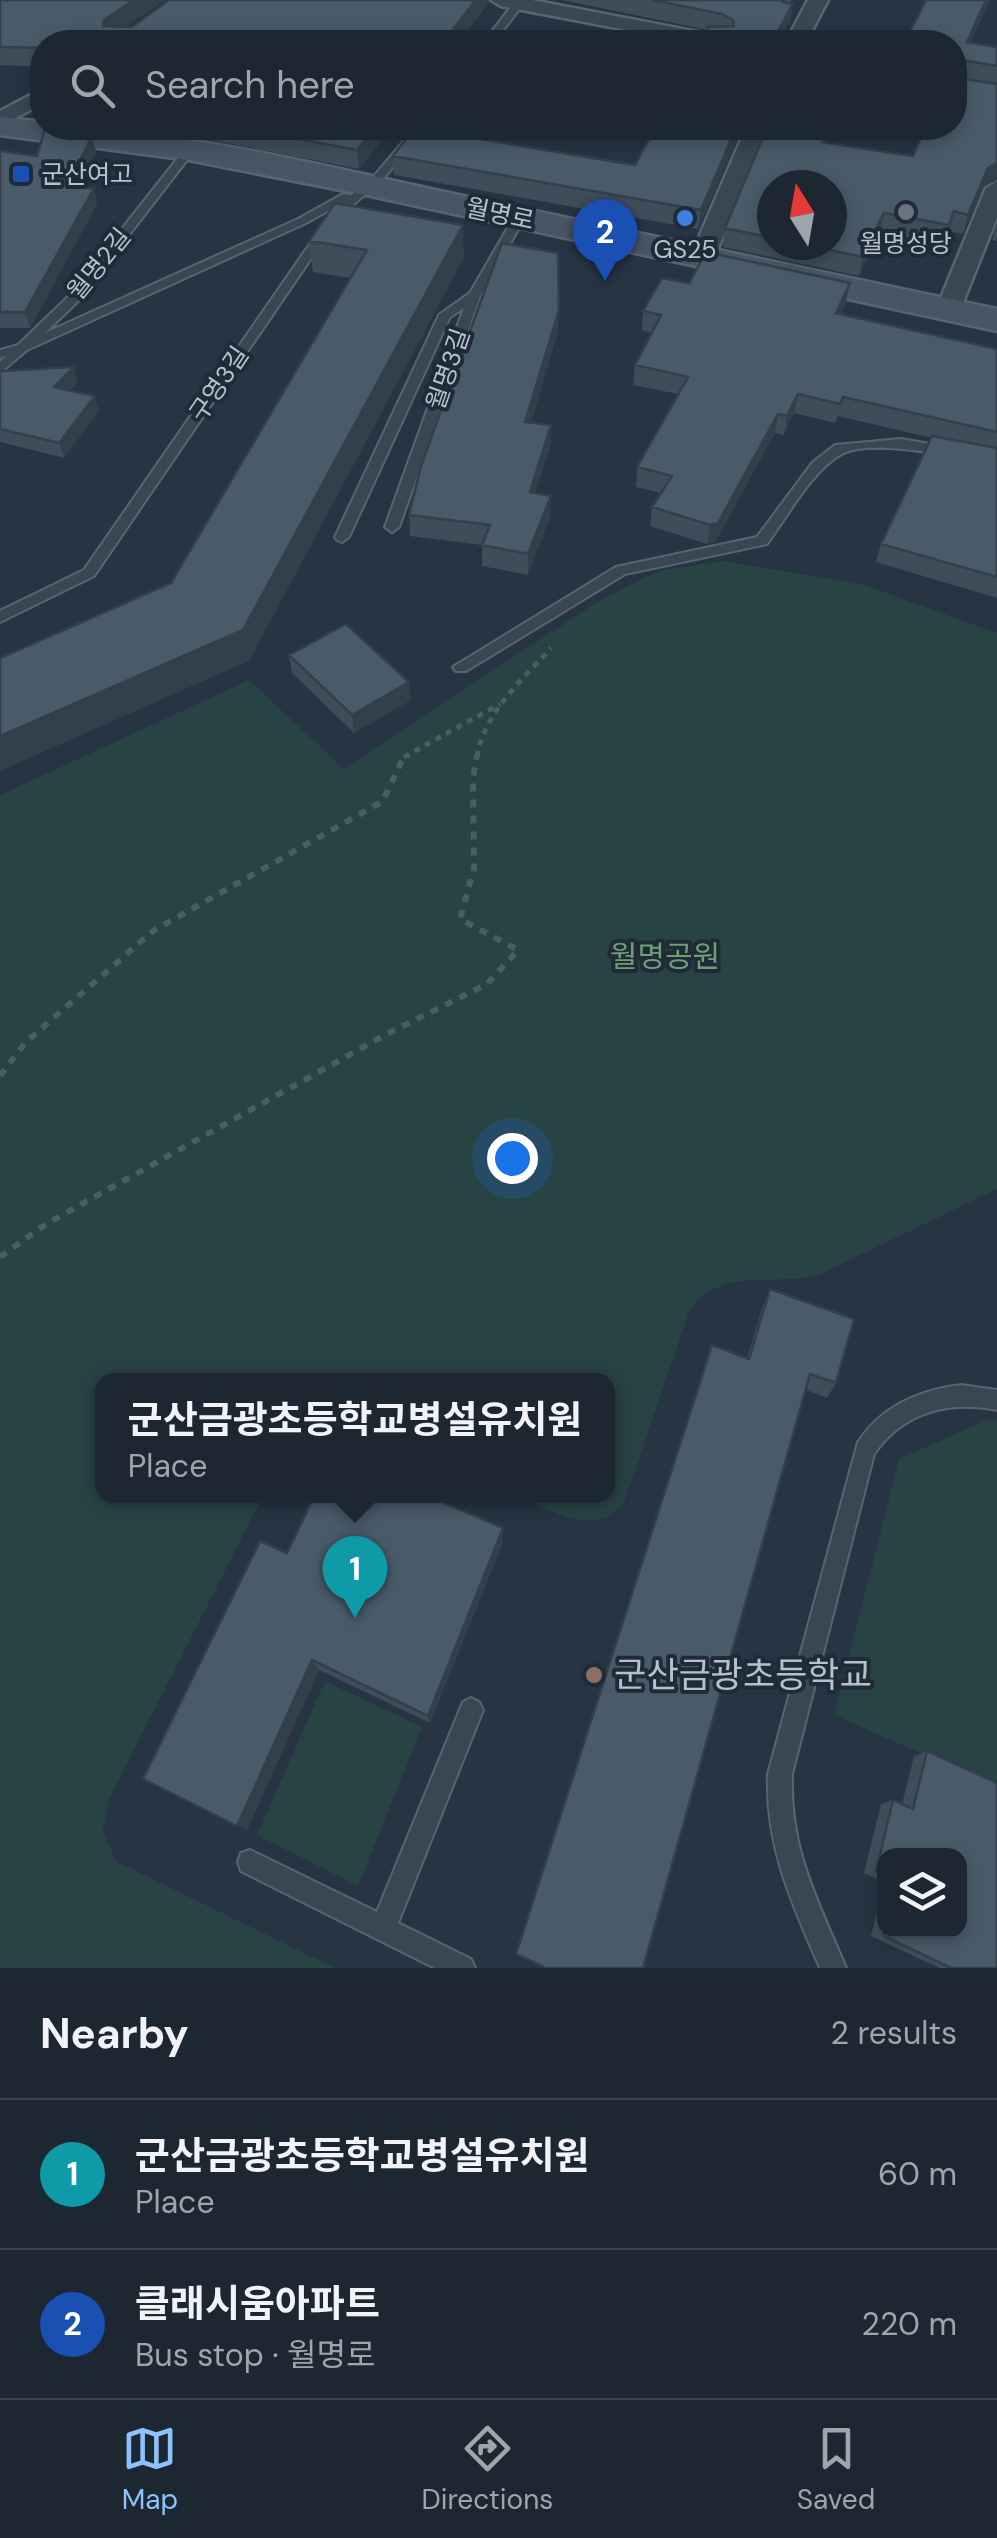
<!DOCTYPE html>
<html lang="en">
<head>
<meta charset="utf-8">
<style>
	body { margin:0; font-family:"DM Sans","Noto Sans KR",sans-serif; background:#252f3a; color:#f1f3f6 }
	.controls { position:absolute; right:30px; bottom:30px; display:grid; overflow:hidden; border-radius:20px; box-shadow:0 5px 15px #0003 }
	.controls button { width:90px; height:90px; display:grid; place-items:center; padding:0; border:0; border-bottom:2px solid #3a444d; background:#1c2732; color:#f1f3f6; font:50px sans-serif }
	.compass { position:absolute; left:757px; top:170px; width:90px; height:90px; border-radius:50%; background:#1c2732; box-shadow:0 5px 15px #0003; rotate:349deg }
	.you { position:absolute; left:512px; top:1158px; width:35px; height:35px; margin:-25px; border:8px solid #fff; border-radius:50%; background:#1a73e8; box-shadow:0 0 0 15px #1a73e833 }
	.badge { display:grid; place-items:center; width:65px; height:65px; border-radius:50%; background:#8dc1fb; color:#fff; font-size:32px; font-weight:700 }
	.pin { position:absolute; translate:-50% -82px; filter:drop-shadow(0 2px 5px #0008) }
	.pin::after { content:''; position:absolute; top:52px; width:35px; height:30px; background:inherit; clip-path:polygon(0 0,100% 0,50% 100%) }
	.popup { position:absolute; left:95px; top:1373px; width:520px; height:130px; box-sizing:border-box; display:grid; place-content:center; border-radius:20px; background:#1c2732; filter:drop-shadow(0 2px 8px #0005); font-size:32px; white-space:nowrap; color:#a0a5ac }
	.popup b { font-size:38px; color:#f1f3f6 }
	.popup::after { content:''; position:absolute; left:50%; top:100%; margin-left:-20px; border:20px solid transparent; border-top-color:#1c2732 }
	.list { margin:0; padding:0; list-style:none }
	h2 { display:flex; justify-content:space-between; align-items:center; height:130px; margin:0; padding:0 40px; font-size:42px }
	h2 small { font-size:32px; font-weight:400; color:#a0a5ac }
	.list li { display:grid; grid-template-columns:65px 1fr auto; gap:30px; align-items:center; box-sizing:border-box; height:150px; padding:0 40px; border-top:2px solid #3a444d }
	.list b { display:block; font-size:38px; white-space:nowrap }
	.list p { margin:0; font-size:32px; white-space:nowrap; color:#a0a5ac }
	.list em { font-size:32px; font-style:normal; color:#a0a5ac }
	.icon { flex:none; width:55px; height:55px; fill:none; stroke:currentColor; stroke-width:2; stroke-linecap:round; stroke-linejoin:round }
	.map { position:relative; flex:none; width:997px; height:1968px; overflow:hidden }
	.search { position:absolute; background:#1c2732; box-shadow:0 5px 15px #0003; left:30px; right:30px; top:30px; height:110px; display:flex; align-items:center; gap:25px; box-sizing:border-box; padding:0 35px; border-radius:40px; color:#a0a5ac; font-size:38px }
	.sheet { height:430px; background:#1c2732 }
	nav { display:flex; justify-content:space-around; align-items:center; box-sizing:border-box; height:140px; border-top:2px solid #3a444d; background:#1c2732; font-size:28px; color:#a0a5ac }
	nav a { display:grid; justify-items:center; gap:5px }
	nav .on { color:#8dc1fb }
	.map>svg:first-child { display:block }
	.green { fill:#284344 }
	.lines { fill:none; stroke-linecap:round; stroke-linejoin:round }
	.lane-casing { stroke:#586470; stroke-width:4 }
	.street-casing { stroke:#586470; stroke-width:5 }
	.secondary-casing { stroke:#586470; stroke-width:5 }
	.path-far1 { stroke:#465f60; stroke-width:5; stroke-dasharray:6 6; stroke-linecap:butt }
	.path { stroke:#465f60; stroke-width:6; stroke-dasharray:8 8; stroke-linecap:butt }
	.lane { fill:#3a4652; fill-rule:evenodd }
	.street { fill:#3a4652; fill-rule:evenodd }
	.secondary { fill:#485565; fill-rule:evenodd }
	.wall { fill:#3f4d5a; fill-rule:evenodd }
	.shaded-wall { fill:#333f4a }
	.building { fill:#495a69; stroke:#333f4a; stroke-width:2.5 }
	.transit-dot { fill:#1a4fb4; stroke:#1f2b38; stroke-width:4 }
	.worship-dot { fill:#6b7280; stroke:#1f2b38; stroke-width:4 }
	.shop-dot { fill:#3f7fe0; stroke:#1f2b38; stroke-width:4 }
	.education-dot { fill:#8d6e63; stroke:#1f2b38; stroke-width:4 }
	.labels { text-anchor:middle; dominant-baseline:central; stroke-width:8; stroke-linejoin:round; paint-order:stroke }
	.far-poi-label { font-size:25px; fill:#b7c1cc; stroke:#1f2b38 }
	.far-street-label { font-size:25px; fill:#b7c1cc; stroke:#1f2b38 }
	.park-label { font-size:30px; fill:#6d9e74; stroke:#1f2b38 }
	.near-poi-label { font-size:35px; fill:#b7c1cc; stroke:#1f2b38; text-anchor:start }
</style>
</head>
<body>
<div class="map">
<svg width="997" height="1968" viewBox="0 0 997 1968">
	<rect width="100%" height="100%" fill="#263443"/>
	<!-- green -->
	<path class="green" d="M722,561L859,583L997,633V1189L819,1275C774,1287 718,1265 689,1312L624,1502C595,1540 552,1510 516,1496H608V1380H102V1496H263L109,1799L103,1831L116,1861L335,1968H0V795L249,680L344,769L597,602L658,571Z
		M989,1419L997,1421V1787L834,1715L899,1459Z
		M325,1681L422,1727L358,1886L257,1835Z"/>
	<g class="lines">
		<!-- lane casing -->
		<g class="lane-casing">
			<path id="lane" d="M516,0H526L494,42H484Z
				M415,128H425L383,179L340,216L94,576L0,622V611L84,570L332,212L340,204L306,223L27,350L0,373V362L6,356L0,358V350L18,345L69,296L185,149L194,151L77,302L45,333L298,219L343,194L352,195L375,175Z
				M514,217L524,219L480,296L399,527L392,532L385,527L464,308L450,317L349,537L342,542L337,540L335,537L439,315L470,293Z
				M901,439L947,447L954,451L947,455C921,451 863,441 840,455C812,471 787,517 767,544L625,574L466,671H456L453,667L616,567L757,537L813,462L835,445Z
				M961,1385L997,1390V1410C949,1400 903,1412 874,1454L792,1774C789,1849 818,1901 846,1968H820C792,1904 765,1845 768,1774L858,1442C882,1406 919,1390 961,1385Z
				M471,1698L479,1702L483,1710L398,1923L471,1959L475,1968H435L241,1871L238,1862L241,1853L250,1850L377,1912L463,1702Z"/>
		</g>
		<!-- street casing -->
		<g class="street-casing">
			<path id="street" d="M491,0H532L719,36L729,42H690L501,6Z
				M808,0H828L806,42H786Z
				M42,89V104L0,126V111Z
				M746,128H768L714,258L710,263H694L690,258Z
				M997,181V217L960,310L957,315H939L936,310L986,188Z"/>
		</g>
		<!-- secondary casing -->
		<g class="secondary-casing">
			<path id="secondary" d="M0,117L42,122V128C175,128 310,163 440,191C625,230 811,270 997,309V331L371,196L189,160L0,135Z"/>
		</g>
		<!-- path-far1 -->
		<path class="path-far1" d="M404,757L500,704
			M477,757C484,713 522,680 551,648"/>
		<!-- path -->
		<path class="path" d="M0,1076L25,1043L153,931L383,801L403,758L409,755
			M0,1257L46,1224L385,1035L487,984L518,950L460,919L474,868L473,778L477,755"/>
		<!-- lane -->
		<use href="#lane" class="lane"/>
		<!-- street -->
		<use href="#street" class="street"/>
		<!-- secondary -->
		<use href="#secondary" class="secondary"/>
	</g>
	<!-- wall -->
	<path class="wall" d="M0,0H165L126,26L489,3L458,42H42V67L0,65Z
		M562,0H792L790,3L793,4L790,22L707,30Z
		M926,0H990L970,42L997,66V180L983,187L963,234L949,231L944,244L880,232L859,276L723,247L725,228L767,128H832L826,143L913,156L954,128ZM772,185L832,245H772Z
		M204,128H391L359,169L206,139Z
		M742,128L698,229L394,175L393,156L635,165Z
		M92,136L96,152L78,188L97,204L30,328H0V151L37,156Z
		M997,223V241L992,240Z
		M309,241L464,257L249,661L171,583L350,278L313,272Z
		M689,283L846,302L841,314L997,349V598L876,562L881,544L932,438L838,416L835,423L794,413L784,435L775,433L715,542L707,544L650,526L652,507L661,493L636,487L637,467L678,394L633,385L635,365L652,333L642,330L643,311Z
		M558,331L531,423L551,425L550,447L535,493L551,496L550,517L528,575L482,566V545L410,536L409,515Z
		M74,367L78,382L70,390L99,411L64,458L0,442V371Z
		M289,655L409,682L411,700L354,733L292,673Z
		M770,1289L836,1383L827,1398L806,1390L516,1954L706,1361L747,1358L763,1305Z
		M503,1542L430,1723L319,1670L247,1830L287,1553Z
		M927,1751L997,1968H939L871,1936L884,1882L864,1873L881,1804L893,1800L902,1804L914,1756ZM884,1856L960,1930H884Z"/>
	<!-- shaded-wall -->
	<path class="shaded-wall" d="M134,0H165L108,39L103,26L104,20Z
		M476,0H489V3L458,42H443Z
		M986,0H990L962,60L967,42Z
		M793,4L790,22L779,42H772Z
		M375,128H391L359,169L357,150Z
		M736,128H742L698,229L701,210Z
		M828,128H832L818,161L822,142Z
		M92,136L96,152L71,203L67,187Z
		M997,163V180L983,187L963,234L968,215L988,168Z
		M94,188L97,204L30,328L25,312Z
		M884,213L880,232L859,276L863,257Z
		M463,225L464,257L249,661L0,771V736L243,630Z
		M850,283L846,302L832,332L836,313Z
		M559,310L558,331L525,443V422Z
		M74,367L78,382L59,402L54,387Z
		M798,394L794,413L784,435L787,416Z
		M95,396L99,411L64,458L59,443Z
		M778,414L775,433L715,542L707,544L710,525Z
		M551,425L550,447L529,513L530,492Z
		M551,496L550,517L528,575V554Z
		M409,682L411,700L354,733L352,715Z
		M503,1528V1542L430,1723L428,1716Z
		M312,1660L319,1670L247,1830L237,1826Z"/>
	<!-- building -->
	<path class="building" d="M0,0H134L104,20L103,26L132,27L169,0H476L443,42H42V48L0,47Z
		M653,0H784L783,2L793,4L772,42H700L708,27L734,26L733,20L722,14Z
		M926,0H986L967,42L997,47V66L956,59L958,78L997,84V163L988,168L968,215L954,211L949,225L884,213L863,257L806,245H832V185H772V238L725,228L767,128H828L822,142L913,156L925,128H954V42H905Z
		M240,128H375L357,150Z
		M414,128L635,165L655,128H736L701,210L393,156Z
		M45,129L92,136L67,187L94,188L25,312H0V151L37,156Z
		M335,203L463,225L243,630L0,736V658L171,583L367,250L309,241Z
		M502,243L558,253L559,310L525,422L551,425L530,492L551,496L528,554L482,545L490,525L409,515L421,466Z
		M706,252L850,283L836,313L997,349V432L843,397L840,404L798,394L787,416L778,414L718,523L710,525L652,507L672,476L637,467L688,377L635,365L661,315L643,311L662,278L689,283Z
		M74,367L54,387L95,396L59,443L0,429V371Z
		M932,436L997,448V577L881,544Z
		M346,624L409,682L352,715L289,655Z
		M770,1289L854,1319L836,1383L810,1374L643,1968H546L516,1954L712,1345L749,1359Z
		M314,1496H428L503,1528L428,1716L312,1660L237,1826L143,1779L260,1541L287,1553Z
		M927,1751L997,1783V1968H951L884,1936L885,1930H960V1856H884V1875L876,1871L893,1800L913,1809Z"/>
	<!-- markers -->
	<rect class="transit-dot" x="11" y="164" width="20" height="20" rx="5"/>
	<circle class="worship-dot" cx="906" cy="212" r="10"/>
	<circle class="shop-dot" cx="685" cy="218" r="10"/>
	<circle class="education-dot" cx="594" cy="1675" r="10"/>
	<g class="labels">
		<!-- far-poi labels -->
		<g class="far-poi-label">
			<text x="41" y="174" text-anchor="start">군산여고</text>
			<text x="906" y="243">월명성당</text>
			<text x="685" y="249">GS25</text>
		</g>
		<!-- far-street labels -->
		<g class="far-street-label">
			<text transform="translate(500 214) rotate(12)">월명로</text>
			<text transform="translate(99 264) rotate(-51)">월명2길</text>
			<text transform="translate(448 369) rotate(-71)">월명3길</text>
			<text transform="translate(219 384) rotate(-56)">구영3길</text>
		</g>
		<!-- park labels -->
		<g class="park-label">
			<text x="665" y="956">월명공원</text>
		</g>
		<!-- near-poi labels -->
		<g class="near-poi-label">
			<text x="614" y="1675">군산금광초등학교</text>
		</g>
	</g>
</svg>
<div class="controls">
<button><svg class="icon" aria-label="layers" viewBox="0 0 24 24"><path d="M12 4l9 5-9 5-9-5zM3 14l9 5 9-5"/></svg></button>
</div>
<svg class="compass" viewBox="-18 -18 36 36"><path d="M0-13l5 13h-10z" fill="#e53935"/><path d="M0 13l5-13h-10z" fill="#a0a5ac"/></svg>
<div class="you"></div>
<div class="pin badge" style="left:355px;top:1618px;background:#0f9aa8">1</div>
<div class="popup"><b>군산금광초등학교병설유치원</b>Place</div>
<div class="pin badge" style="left:605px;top:281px;background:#1a4fb4">2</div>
<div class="search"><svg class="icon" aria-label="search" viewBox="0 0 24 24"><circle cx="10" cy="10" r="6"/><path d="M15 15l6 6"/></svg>Search here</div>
</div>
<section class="sheet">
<h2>Nearby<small>2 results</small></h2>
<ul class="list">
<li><span class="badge" style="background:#0f9aa8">1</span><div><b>군산금광초등학교병설유치원</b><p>Place</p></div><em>60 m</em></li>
<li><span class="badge" style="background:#1a4fb4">2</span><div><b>클래시움아파트</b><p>Bus stop · 월명로</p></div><em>220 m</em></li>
</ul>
</section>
<nav>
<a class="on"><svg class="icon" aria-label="map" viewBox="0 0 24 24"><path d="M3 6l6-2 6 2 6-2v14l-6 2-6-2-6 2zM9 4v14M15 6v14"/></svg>Map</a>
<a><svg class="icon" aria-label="directions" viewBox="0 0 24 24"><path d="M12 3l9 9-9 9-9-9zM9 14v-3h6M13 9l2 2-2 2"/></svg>Directions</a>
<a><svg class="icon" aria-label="saved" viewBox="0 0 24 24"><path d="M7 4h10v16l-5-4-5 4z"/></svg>Saved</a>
</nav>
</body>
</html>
